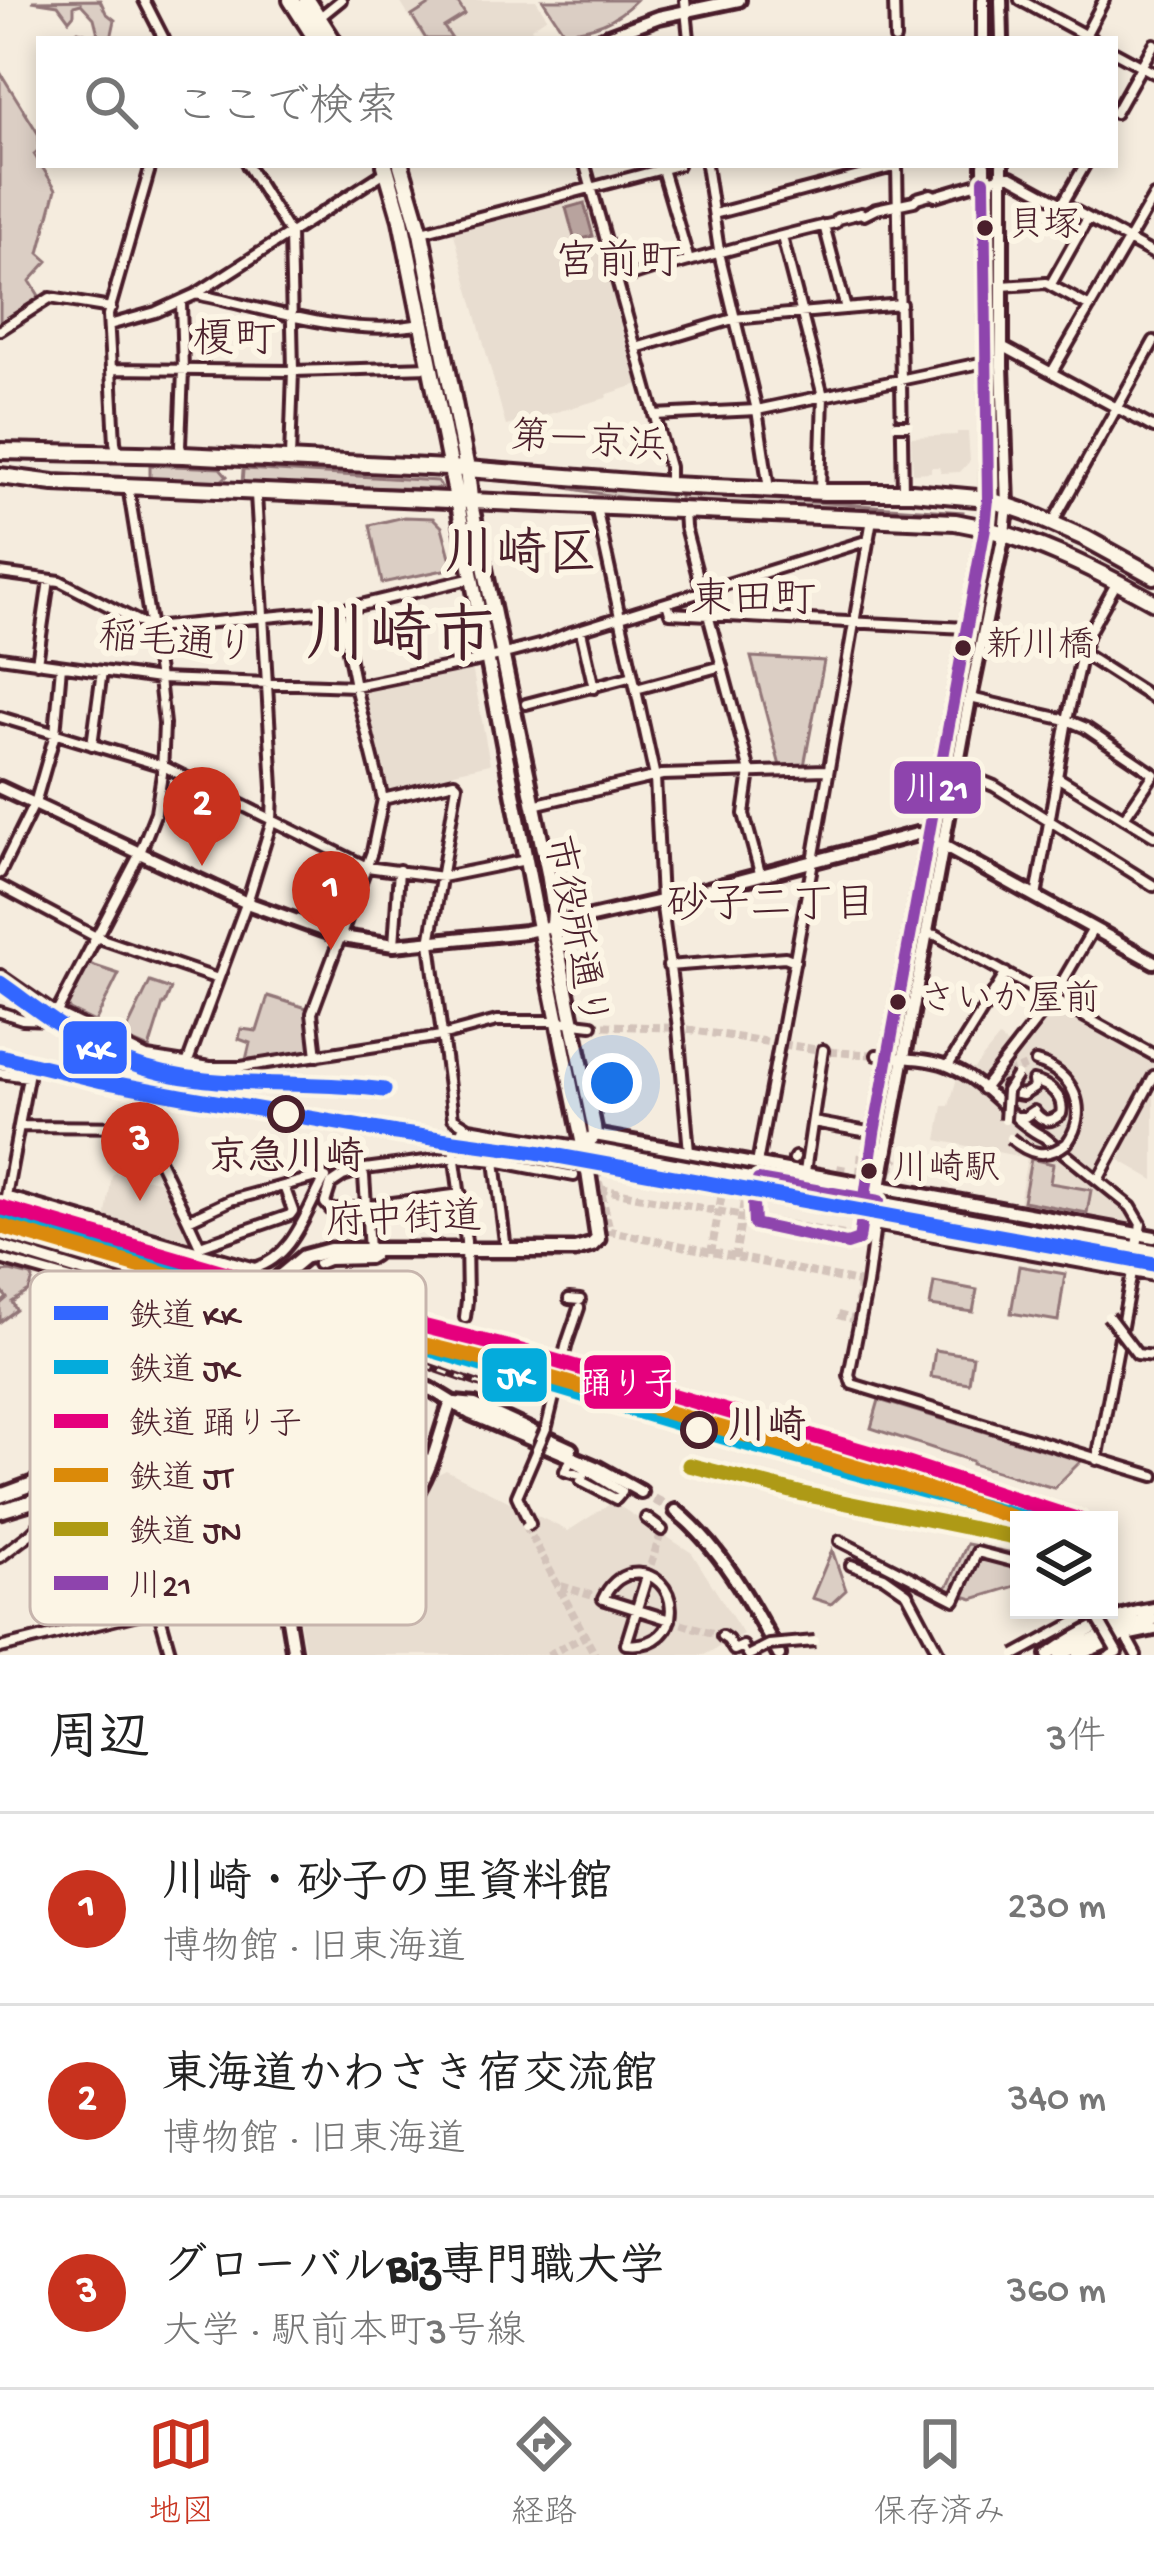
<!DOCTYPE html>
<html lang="ja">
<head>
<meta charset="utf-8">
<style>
	body { margin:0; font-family:"Gochi Hand","Klee One",sans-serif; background:#f2f2f2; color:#222 }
	.controls { position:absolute; right:36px; bottom:36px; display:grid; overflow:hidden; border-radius:0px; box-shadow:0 6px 18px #0003 }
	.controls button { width:108px; height:108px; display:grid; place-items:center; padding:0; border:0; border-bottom:3px solid #e0e0e0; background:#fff; color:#222; font:60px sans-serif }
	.you { position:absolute; left:612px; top:1083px; width:42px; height:42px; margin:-30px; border:9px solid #fff; border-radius:50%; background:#1a73e8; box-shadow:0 0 0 18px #1a73e833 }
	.badge { display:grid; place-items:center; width:78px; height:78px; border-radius:50%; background:#c8321e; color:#fff; font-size:39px; font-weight:700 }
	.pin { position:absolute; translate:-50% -99px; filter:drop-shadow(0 3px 6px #0008) }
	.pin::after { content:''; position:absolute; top:63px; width:42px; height:36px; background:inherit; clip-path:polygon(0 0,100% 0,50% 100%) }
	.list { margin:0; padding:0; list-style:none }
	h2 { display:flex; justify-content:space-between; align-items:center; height:156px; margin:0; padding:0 48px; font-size:51px }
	h2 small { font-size:39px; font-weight:400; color:#767676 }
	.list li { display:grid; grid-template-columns:78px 1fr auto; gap:36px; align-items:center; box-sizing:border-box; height:192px; padding:0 48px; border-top:3px solid #e0e0e0 }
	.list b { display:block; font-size:45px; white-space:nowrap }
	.list p { margin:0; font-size:39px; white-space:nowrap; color:#767676 }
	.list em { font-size:39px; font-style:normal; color:#767676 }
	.icon { flex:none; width:66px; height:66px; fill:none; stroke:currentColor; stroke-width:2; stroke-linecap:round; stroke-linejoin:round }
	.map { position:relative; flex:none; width:1154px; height:1655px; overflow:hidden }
	.search { position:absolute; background:#fff; box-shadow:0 6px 18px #0003; left:36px; right:36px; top:36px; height:132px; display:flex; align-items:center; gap:30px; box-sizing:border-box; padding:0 42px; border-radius:0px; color:#767676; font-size:45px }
	.sheet { height:732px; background:#fff }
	nav { display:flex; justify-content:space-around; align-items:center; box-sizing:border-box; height:168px; border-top:3px solid #e0e0e0; background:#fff; font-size:33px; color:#767676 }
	nav a { display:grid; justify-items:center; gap:6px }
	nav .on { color:#c8321e }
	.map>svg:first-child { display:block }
	.built { fill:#e8ddd0 }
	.green { fill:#dbcec4; stroke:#927678; stroke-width:3 }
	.water { fill:#b8a39e; stroke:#8c6e70; stroke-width:3 }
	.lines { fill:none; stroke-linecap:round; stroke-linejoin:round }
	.street-tunnel { stroke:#d3c3ba; stroke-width:8; stroke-dasharray:8 4; stroke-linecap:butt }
	.secondary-tunnel { stroke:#d3c3ba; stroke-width:10; stroke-dasharray:10 5; stroke-linecap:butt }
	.street-casing { stroke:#4a1f2b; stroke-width:16 }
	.secondary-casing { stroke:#4a1f2b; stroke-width:20 }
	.primary-casing { stroke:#4a1f2b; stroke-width:21 }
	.highway-casing { stroke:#4a1f2b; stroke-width:22 }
	.street { stroke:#fcf5e5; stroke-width:8 }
	.secondary { stroke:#fcf5e5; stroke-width:10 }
	.primary { stroke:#fcf5e5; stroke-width:12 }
	.highway { stroke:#fcf5e5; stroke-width:14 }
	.rail-casing { stroke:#4a1f2b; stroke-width:8 }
	.rail { stroke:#fcf5e5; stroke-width:3; stroke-dasharray:9; stroke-linecap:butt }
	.street-bridge-casing { stroke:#4a1f2b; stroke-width:16; stroke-linecap:butt }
	.secondary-bridge-casing { stroke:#4a1f2b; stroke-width:20; stroke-linecap:butt }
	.street-bridge { stroke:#fcf5e5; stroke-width:8 }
	.secondary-bridge { stroke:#fcf5e5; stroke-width:10 }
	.bus-1-casing { stroke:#fcf5e5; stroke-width:21 }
	.bus-1 { stroke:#8e44ad; stroke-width:12 }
	.rail-1-casing { stroke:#fcf5e5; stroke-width:24 }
	.rail-2-casing { stroke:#fcf5e5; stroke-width:24 }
	.rail-3-casing { stroke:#fcf5e5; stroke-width:24 }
	.rail-4-casing { stroke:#fcf5e5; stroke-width:24 }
	.rail-5-casing { stroke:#fcf5e5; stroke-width:24 }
	.rail-1 { stroke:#36f; stroke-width:15 }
	.rail-2 { stroke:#04abdc; stroke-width:15 }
	.rail-3 { stroke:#e5007d; stroke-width:15 }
	.rail-4 { stroke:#db8a09; stroke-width:15 }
	.rail-5 { stroke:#ae9a13; stroke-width:15 }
	.bus-dot { fill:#4a1f2b; stroke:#fcf5e5; stroke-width:4.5 }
	.stop-dot { fill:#fcf5e5; stroke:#4a1f2b; stroke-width:6 }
	.labels { text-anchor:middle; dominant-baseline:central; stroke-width:12; stroke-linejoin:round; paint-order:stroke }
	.bus-label { font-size:36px; fill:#4a1f2b; stroke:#fcf5e5; text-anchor:start }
	.street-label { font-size:39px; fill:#4a1f2b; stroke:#fcf5e5 }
	.stop-label { font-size:39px; font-weight:bold; fill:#4a1f2b; stroke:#fcf5e5 }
	.neighbourhood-label { font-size:42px; fill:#4a1f2b; stroke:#fcf5e5 }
	.district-label { font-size:51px; font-weight:bold; fill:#4a1f2b; stroke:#fcf5e5 }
	.town-label { font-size:63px; font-weight:bold; fill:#4a1f2b; stroke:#fcf5e5 }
	.key { fill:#fcf5e5; stroke:#c7b5ad; stroke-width:3 }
	.key-label { font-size:33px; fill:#4a1f2b }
	.line-badge { stroke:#fcf5e5; stroke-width:4.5 }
	.badge-label { font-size:33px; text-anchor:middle; font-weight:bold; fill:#fff }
</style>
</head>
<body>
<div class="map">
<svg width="1154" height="1655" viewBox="0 0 1154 1655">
	<rect width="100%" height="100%" fill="#f5ecde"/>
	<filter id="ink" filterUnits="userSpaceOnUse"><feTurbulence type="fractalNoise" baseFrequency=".00833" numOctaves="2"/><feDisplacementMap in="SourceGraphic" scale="24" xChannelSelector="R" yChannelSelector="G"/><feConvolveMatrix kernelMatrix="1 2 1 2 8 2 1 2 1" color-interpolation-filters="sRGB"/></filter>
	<g filter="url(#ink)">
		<!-- built -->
		<path class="built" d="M399,0H536L547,17L531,28L537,39H423Z
			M585,194L589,197L639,384L608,394L606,398L506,426L453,230Z
			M957,432H968L970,461L960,472L941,473L939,467H931V472L913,473L911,437L957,435Z
			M472,667L490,764L454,772L453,777L448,780L388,795L363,693L367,690Z
			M1055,1007L1154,1061V1180L1116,1158L1106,1176L1107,1181L1130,1199L1125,1207L1134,1223L1019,1203L1027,1158L937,1140L943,1106H949L957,1078L921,1067L926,1053L956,1060L972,1071L999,1038L1015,1051L1050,1008Z
			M115,1173L164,1182L194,1244L191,1249L107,1223L105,1220L112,1175Z
			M446,1470L568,1531L613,1502L692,1553L743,1634L704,1655H306L299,1618L290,1589L296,1575L360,1555L375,1547L408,1517L434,1476Z"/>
		<!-- green -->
		<path class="green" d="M100,0L106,13L115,20L112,34L106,39H78L75,33L78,31L91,35L98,34L94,18L81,4L74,6V14L69,20L58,5L32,1Z
			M437,0H456L465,14L444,27L452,39H426L412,16Z
			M543,0H636C615,22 593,29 564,32Z
			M0,72L39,135V150L34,154L56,189L39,253L48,261L30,281L41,299L0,325Z
			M150,465L220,468L227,476L219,483L150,479Z
			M245,469L437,481L441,487L434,489L242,484L243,470Z
			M489,480L670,492V500H637L538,483Z
			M680,493L963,512V516L680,500Z
			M404,517L433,518L442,527L453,568L382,583L370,525Z
			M751,657L824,661L804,766H780Z
			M89,964L119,974L95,1022L70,1010L66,1004Z
			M150,982L171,989L165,1004H163L149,1049L123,1038Z
			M268,996L310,1009L313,1051L246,1060L250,1043L239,1039L241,1029L257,1031Z
			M1031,1159L1053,1164L1050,1183L1091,1190L1087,1213L1023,1201Z
			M1019,1266L1065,1274L1058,1321L1011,1313Z
			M10,1271L31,1276L33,1279L29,1291L12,1302L16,1310L0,1322V1304L7,1298L0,1289V1272Z
			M934,1282L977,1290L973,1312L930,1306Z
			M935,1350L973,1356L969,1383L931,1377Z
			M879,1400L1081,1461L1054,1488L972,1464V1461L871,1428Z
			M967,1544L1019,1554V1585L973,1599L943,1590L949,1584Z
			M832,1550L846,1590L831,1604L812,1598Z"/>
		<!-- water -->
		<path class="water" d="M584,203L593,236L575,241L566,208Z"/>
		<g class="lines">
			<!-- street-tunnel -->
			<path class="street-tunnel" d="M592,1025L678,1028L833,1052L877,1055
				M1006,1087L1005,1080L1014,1071L1036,1062
				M591,1147L610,1231L872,1285L881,1218L879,1205
				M681,1156L859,1189L885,1191
				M880,1160L886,1103
				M595,1166L877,1218
				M841,1170L842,1165
				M884,1181L897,1158
				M859,1186L862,1151
				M600,1189L876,1241
				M711,1253L726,1172
				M735,1258L748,1176
				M838,1315L856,1320L860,1283
				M526,1526L595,1655
				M647,1576L662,1530
				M561,1586L603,1599
				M670,1620L722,1636
				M548,1655L585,1636"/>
			<!-- secondary-tunnel -->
			<path class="secondary-tunnel" d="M641,1492L676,1511"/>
			<!-- street casing -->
			<g class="street-casing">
				<path id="street" d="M144,0L164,39
					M685,0L689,39
					M894,0L895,39
					M1020,0L1092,39
					M320,17L341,0
					M1085,36L1104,0
					M1115,52L1154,73
					M1115,113L1154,44
					M247,165L290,234L293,371L290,459
					M585,165L669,467V483
					M706,165L720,257L757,410L769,489
					M897,165L903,492
					M662,169L689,261
					M1063,203L1085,165
					M714,214L897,166
					M824,225L846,309
					M422,232L678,165
					M782,237L823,396L820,490
					M618,280L665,265L667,267C726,251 777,236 835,223L837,219L861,213L864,215L876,209L914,201L917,198L931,194L935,196L1002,176H1011L1154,254
					M1051,284L1088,218
					M1002,286L1046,283L1090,307
					M196,294C267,309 351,338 421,324
					M181,303L183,370L180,446L183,455
					M109,325L156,312L196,294L385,172
					M0,330L50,298L111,308
					M1002,346L1154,428
					M636,348L733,319L901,304
					M111,369L293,371L430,367
					M1052,372L1154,196
					M654,415L757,410L985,362
					M118,454L115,442L108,315L151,165
					M596,507L655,777L661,900L678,1028L689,1152
					M684,510L685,527L702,592L750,772L744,814L760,873
					M1053,522L1154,341
					M0,573L60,581L151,628L340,610L473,578
					M667,603L670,613L966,628
					M581,631L594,688
					M1082,653L1154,699
					M0,657L159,679L355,686L473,662L543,644L569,633L869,540
					M37,663L49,580
					M636,689L722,666
					M970,698L1067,720L1086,728L1154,774L1124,818
					M526,704L633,676
					M0,717L163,766L367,867L442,877L526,860
					M92,745L102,671
					M957,771L994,786L1154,886
					M1057,777L1154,836
					M383,799L454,782L457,785L430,943L453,1118L469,1128L583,1147
					M533,805L662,775L827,770
					M0,873L36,800L55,734L61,666
					M0,886L96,937L218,979
					M1036,897L1067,720L1082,653L1088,634L1117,582
					M926,934L936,935L1154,1055
					M394,945L399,870
					M668,966L785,957L795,961
					M0,975L49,1009L147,1057L210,1067H241L441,1036L497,1021H558L592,1025
					M0,1012L22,1019L53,1020L139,855L156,812L162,774L164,724L159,679L128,486
					M877,1055C901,1060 929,1057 952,1068C987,1082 1012,1122 1044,1137L1131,1207L1141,1224L1097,1460
					M317,1056L312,1013L372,852L383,799L355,686L340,610
					M1036,1062C1073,1072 1091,1110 1067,1143
					M187,1064L249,896L272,821L273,788L256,494
					M948,1066L1006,973
					M0,1073L28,1077L6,1196L255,1268C295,1256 306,1210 325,1178
					M1006,1087L1011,1093L1023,1095L1034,1088L1033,1081C1049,1084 1065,1097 1061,1114C1051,1123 1042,1123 1034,1111L1025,1117H1019
					M983,1089L1050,1003L1093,929
					M813,1122L874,1133
					M19,1126L143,1127L188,1220L231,1200L320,1176L326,1178
					M463,1127L454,1153L466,1241L467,1301L465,1317
					M794,1159L795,1157
					M495,1161L506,1250
					M757,1164L813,861L872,519
					M359,1170L364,1176L369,1250
					M805,1172L823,1050
					M792,1176V1177
					M1098,1180L1154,1076
					M880,1187L867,1285L849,1375L852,1384L1154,1476
					M461,1194L332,1211L325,1203L331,1184L343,1176L365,1169L455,1157L495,1161L574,1176
					M188,1220L200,1246
					M874,1225L1154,1276
					M197,1253L200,1246L290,1215L293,1211L284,1186
					M0,1259L178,1309
					M318,1264L328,1260L369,1259L374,1256
					M569,1299L580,1300
					M173,1312L217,1328
					M547,1426L567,1343L579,1308
					M571,1460L622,1492L616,1499L581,1481L583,1476L565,1471Z
					M646,1518L662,1530
					M840,1541L955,1600L977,1552L1019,1563
					M0,1557L30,1534L52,1513L50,1496
					M851,1565L884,1577L907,1593L940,1655
					M647,1576L626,1644C689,1651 681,1567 631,1574C617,1577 609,1586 603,1599L670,1620
					M158,1609L171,1655
					M1125,1635L1136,1655
					M722,1636L728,1640L734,1650L743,1646L749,1655
					M0,1648L158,1609L268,1573"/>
			</g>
			<!-- secondary casing -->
			<g class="secondary-casing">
				<path id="secondary" d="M983,0V39
					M1001,0L1002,39
					M600,39L659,17L739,0
					M0,788L247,903L342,937L394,945L525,932L670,899L917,834L929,838L1154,962
					M595,1135L1154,1237
					M583,1147L1036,1231L1154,1250
					M880,1187L970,698L1004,534L1007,505L1002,366V165
					M865,1198L874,1133L985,528L988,499L984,165
					M0,1246L183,1302
					M256,1326L432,1390L471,1414L598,1468L641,1492
					M170,1391C209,1440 254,1512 276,1571C286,1597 289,1628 294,1655
					M161,1396L207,1458
					M455,1403L475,1405L571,1449
					M676,1511C721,1547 752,1605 779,1655
					M242,1515L269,1575
					M270,1568C339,1543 391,1531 424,1459
					M268,1573L278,1575C331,1557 389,1542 418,1490C434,1464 440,1431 451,1402
					M1048,1655C1081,1632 1114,1615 1154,1609
					M1060,1655L1122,1626L1154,1619
					M1078,1655L1125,1635L1154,1629"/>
			</g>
			<!-- primary casing -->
			<g class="primary-casing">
				<path id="primary" d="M470,499L548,873L554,911L553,926L594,1126L595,1135L583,1147
					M0,1496L51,1477L97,1451L159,1394L170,1391
					M0,1511L50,1496L109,1458L281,1276L304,1257L330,1250H575L592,1245L598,1239L587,1165L537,918L457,499"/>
			</g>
			<!-- highway casing -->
			<g class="highway-casing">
				<path id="highway" d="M291,0L316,39
					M307,0L332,39
					M385,165L401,220L457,499
					M401,165L421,233L467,469L470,499
					M0,451L183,455L467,469L669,485L824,492H912L988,499L1026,512L1085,538L1154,576
					M0,476L54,483L955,522C1025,534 1093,568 1154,602"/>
			</g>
			<!-- street -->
			<use href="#street" class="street"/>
			<!-- secondary -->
			<use href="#secondary" class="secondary"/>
			<!-- primary -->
			<use href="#primary" class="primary"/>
			<!-- highway -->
			<use href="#highway" class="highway"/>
			<!-- rail casing -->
			<g class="rail-casing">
				<path id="rail" d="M305,1323L536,1404"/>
			</g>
			<!-- rail -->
			<use href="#rail" class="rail"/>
			<!-- street-bridge casing -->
			<g class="street-bridge-casing">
				<path id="street-bridge" d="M896,425H909
					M1005,1120L1007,1091L1017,1075
					M1010,1138C1029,1154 1046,1160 1067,1143
					M178,1309L250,1333
					M1108,1316L1137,1354L1154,1356
					M526,1526L530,1524L517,1496L547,1426
					M749,1655L769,1645L815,1641
					M1015,1655L1094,1612L1117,1652L1111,1655"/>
			</g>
			<!-- secondary-bridge casing -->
			<g class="secondary-bridge-casing">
				<path id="secondary-bridge" d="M183,1302L256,1326"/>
			</g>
			<!-- street-bridge -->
			<use href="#street-bridge" class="street-bridge"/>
			<!-- secondary-bridge -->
			<use href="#secondary-bridge" class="secondary-bridge"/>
			<!-- bus-1 casing -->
			<g class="bus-1-casing">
				<path id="bus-1" d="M758,1180L753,1203L754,1224L847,1244L859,1240L874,1133L985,528L988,499L984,180
					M758,1180L879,1201"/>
			</g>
			<!-- bus-1 -->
			<use href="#bus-1" class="bus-1"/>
			<!-- rail-1 casing -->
			<g class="rail-1-casing">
				<path id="rail-1" d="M0,983C40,1011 80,1044 126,1062C207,1093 299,1078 384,1090
					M0,1056L102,1081L182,1096L396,1133L536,1152L1154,1264"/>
			</g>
			<!-- rail-2 casing -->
			<g class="rail-2-casing">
				<path id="rail-2" d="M0,1218L282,1300L391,1338L750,1445L1033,1520"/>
			</g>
			<!-- rail-3 casing -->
			<g class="rail-3-casing">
				<path id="rail-3" d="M0,1207L326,1302L511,1348L908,1464L1079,1520"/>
			</g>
			<!-- rail-4 casing -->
			<g class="rail-4-casing">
				<path id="rail-4" d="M0,1226L321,1319L506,1365L903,1481L1021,1520"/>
			</g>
			<!-- rail-5 casing -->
			<g class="rail-5-casing">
				<path id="rail-5" d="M689,1465L803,1494L1019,1538"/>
			</g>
			<!-- rail-1 -->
			<use href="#rail-1" class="rail-1"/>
			<!-- rail-2 -->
			<use href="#rail-2" class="rail-2"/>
			<!-- rail-3 -->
			<use href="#rail-3" class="rail-3"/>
			<!-- rail-4 -->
			<use href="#rail-4" class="rail-4"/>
			<!-- rail-5 -->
			<use href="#rail-5" class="rail-5"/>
		</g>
	</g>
	<!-- markers -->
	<g class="bus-dot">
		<circle cx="985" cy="228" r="10"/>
		<circle cx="963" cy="648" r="10"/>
		<circle cx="898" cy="1002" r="10"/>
		<circle cx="869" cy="1171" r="10"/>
	</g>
	<g class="stop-dot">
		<circle cx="286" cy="1114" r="16"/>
		<circle cx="699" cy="1430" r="16"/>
	</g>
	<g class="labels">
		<!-- bus labels -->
		<g class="bus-label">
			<text x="1008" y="228">貝塚</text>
			<text x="986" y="648">新川橋</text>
			<text x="920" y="1002">さいか屋前</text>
			<text x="892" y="1171">川崎駅</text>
		</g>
		<!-- street labels -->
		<g class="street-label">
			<text transform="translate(588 445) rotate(4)">第一京浜</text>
			<text transform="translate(176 646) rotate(5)">稲毛通り</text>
			<text transform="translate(572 932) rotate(79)">市役所通り</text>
			<text transform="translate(404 1223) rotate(-2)">府中街道</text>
		</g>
		<!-- stop labels -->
		<g class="stop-label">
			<text x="286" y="1161">京急川崎</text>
			<text x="728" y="1430" text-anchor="start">川崎</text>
		</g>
		<!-- neighbourhood labels -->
		<g class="neighbourhood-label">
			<text x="618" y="265">宮前町</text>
			<text x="234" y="343">榎町</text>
			<text x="753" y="603">東田町</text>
			<text x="771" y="908">砂子二丁目</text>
		</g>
		<!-- district labels -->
		<g class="district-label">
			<text x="521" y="559">川崎区</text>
		</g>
		<!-- town labels -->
		<g class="town-label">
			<text x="400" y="642">川崎市</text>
		</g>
	</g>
	<!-- legend -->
	<rect x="30" y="1271" width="396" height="354" rx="18" class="key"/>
	<rect x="54" y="1306" width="54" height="14" fill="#36f"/>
	<rect x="54" y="1360" width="54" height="14" fill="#04abdc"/>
	<rect x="54" y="1414" width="54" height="14" fill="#e5007d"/>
	<rect x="54" y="1468" width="54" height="14" fill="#db8a09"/>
	<rect x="54" y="1522" width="54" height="14" fill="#ae9a13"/>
	<rect x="54" y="1576" width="54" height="14" fill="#8e44ad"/>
	<g class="key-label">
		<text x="129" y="1325">鉄道 KK</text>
		<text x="129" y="1379">鉄道 JK</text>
		<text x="129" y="1433">鉄道 踊り子</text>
		<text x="129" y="1487">鉄道 JT</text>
		<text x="129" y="1541">鉄道 JN</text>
		<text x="129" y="1595">川21</text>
	</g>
	<g class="line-badge">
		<rect x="892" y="759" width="91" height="57" rx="12" fill="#8e44ad"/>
		<rect x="61" y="1019" width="68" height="57" rx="12" fill="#36f"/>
		<rect x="480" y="1346" width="69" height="58" rx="12" fill="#04abdc"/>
		<rect x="582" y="1353" width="91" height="58" rx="12" fill="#e5007d"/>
	</g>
	<g class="badge-label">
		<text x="937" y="799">川21</text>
		<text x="95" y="1059">KK</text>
		<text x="515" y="1386">JK</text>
		<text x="628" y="1394">踊り子</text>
	</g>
</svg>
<div class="controls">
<button><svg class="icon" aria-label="layers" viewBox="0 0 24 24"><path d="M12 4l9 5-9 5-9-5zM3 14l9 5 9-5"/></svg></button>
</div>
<div class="you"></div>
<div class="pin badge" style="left:331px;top:950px">1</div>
<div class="pin badge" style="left:202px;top:866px">2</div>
<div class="pin badge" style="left:140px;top:1201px">3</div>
<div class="search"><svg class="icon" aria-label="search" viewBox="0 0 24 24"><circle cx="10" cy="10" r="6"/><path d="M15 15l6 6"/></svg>ここで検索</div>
</div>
<section class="sheet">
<h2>周辺<small>3件</small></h2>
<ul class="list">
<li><span class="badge">1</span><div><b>川崎・砂子の里資料館</b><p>博物館 · 旧東海道</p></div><em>230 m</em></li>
<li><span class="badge">2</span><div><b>東海道かわさき宿交流館</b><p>博物館 · 旧東海道</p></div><em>340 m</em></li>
<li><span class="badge">3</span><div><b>グローバルBiz専門職大学</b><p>大学 · 駅前本町3号線</p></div><em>360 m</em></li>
</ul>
</section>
<nav>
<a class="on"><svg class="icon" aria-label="map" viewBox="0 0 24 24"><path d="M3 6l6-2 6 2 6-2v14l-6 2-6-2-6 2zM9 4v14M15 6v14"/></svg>地図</a>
<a><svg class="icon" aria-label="directions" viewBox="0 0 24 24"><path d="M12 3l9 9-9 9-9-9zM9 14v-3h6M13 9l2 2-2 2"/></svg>経路</a>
<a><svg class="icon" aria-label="saved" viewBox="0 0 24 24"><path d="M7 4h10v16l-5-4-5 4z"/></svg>保存済み</a>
</nav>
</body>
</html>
